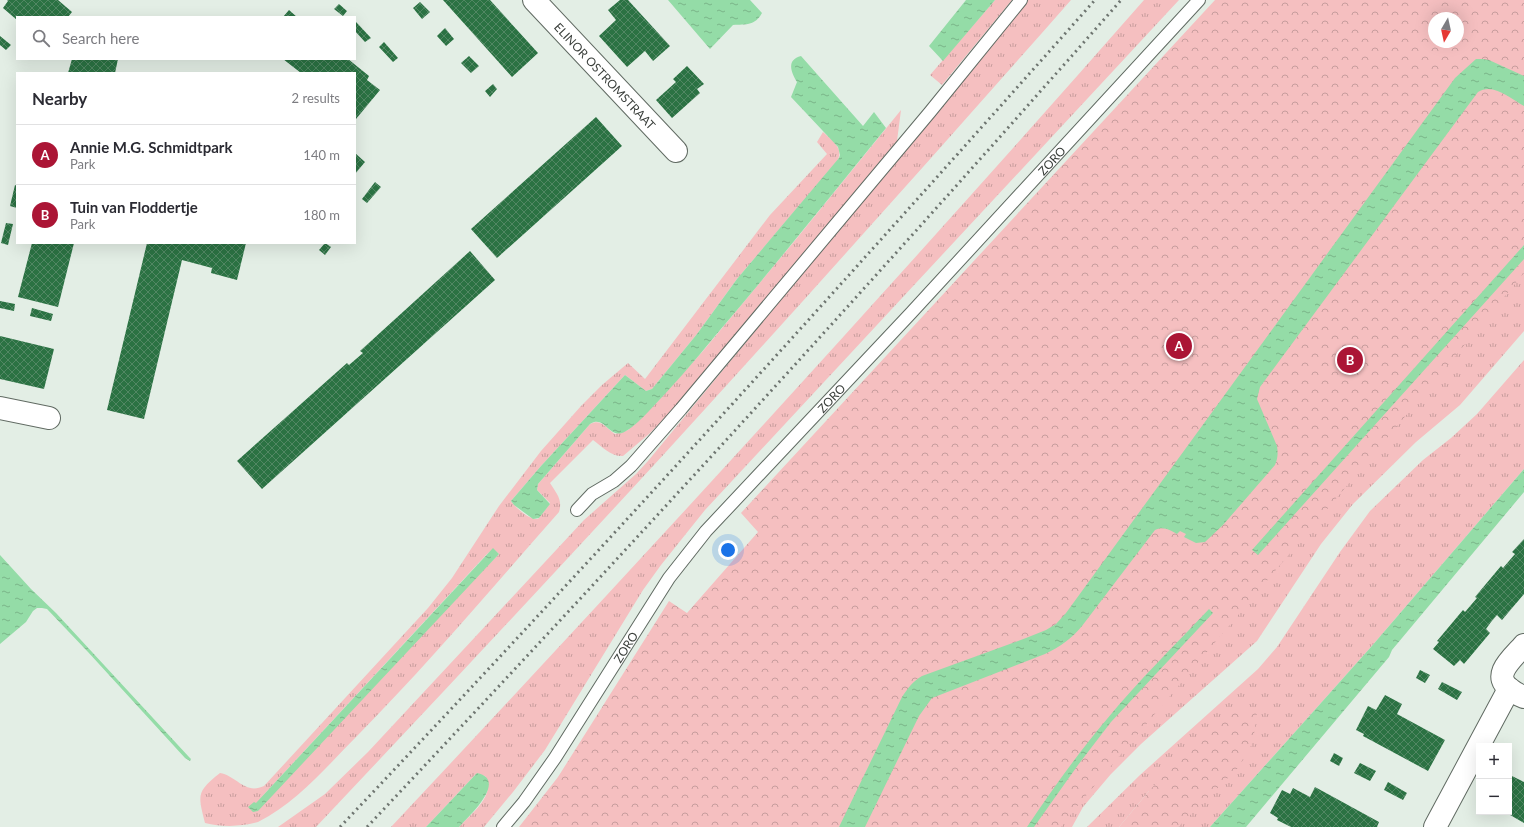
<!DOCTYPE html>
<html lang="en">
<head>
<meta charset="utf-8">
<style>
	body { margin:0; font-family:Lato,sans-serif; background:#f2f2f3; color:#2b2b33 }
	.controls { position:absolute; right:12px; bottom:12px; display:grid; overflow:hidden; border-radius:0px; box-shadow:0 4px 16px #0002 }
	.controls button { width:36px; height:36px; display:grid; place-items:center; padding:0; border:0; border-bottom:1px solid #e1e1e2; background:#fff; color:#2b2b33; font:20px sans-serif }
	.compass { position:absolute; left:1428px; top:12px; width:36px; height:36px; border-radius:50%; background:#fff; box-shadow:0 4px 16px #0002; rotate:189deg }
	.you { position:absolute; left:728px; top:550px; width:14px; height:14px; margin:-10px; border:3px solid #fff; border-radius:50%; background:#1a73e8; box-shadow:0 0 0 6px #1a73e833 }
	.badge { display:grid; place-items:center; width:26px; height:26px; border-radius:50%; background:#ab1535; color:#fff; font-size:13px; font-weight:700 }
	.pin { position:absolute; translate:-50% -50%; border:2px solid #fff; box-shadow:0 1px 4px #0006 }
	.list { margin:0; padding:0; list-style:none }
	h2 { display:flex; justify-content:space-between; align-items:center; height:52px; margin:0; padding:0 16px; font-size:17px }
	h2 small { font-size:13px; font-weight:400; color:#7c7c81 }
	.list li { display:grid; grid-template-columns:26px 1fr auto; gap:12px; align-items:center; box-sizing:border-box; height:60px; padding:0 16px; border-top:1px solid #e1e1e2 }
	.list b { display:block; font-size:15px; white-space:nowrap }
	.list p { margin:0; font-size:13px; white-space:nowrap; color:#7c7c81 }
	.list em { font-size:13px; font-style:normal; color:#7c7c81 }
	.icon { flex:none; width:22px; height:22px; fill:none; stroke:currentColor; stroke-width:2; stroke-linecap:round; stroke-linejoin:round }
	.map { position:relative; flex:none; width:1524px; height:827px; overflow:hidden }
	.search { position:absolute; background:#fff; box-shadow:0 4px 16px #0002; left:16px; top:16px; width:340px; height:44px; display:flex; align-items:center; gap:10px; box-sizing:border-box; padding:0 14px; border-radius:0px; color:#7c7c81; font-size:15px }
	.panel { position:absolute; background:#fff; box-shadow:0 4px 16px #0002; left:16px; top:72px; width:340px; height:172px; border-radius:0px }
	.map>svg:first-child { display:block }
	.grass { fill:url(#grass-tufts); fill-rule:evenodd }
	.forest { fill:url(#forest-crowns); fill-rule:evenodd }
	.water { fill:url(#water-ripples) }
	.building { fill:url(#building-cross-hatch) }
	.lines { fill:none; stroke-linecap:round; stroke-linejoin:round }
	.service-casing { stroke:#606a62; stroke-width:14 }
	.minor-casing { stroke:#606a62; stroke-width:24 }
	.service { stroke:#fff; stroke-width:12 }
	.minor { stroke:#fff; stroke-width:22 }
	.rail { stroke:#6e7570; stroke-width:3; stroke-dasharray:2 4; stroke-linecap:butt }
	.labels { text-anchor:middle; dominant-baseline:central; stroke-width:4; stroke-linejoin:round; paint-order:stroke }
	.street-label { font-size:12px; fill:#393e3a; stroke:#fff }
</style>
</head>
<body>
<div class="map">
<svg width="1524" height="827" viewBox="0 0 1524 827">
	<defs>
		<pattern id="grass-tufts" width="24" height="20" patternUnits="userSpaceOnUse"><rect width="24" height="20" fill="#f5bfc0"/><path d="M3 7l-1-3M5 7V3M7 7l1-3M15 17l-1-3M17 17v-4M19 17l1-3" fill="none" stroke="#c79d9d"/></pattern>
		<pattern id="forest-crowns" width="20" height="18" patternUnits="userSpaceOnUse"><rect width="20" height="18" fill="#f5bfc0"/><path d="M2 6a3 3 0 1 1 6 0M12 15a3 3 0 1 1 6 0" fill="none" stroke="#c79d9d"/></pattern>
		<pattern id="water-ripples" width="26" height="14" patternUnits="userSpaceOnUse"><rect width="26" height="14" fill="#94dca7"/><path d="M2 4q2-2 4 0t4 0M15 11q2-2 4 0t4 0" fill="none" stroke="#7ab489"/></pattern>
		<pattern id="building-cross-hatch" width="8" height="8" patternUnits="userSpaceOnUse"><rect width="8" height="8" fill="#2b7243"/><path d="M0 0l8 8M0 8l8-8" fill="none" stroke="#518763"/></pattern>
	</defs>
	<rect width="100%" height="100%" fill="#e3eee5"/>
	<!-- grass -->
	<path class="grass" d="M995,0H1012L942,85L930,75Z
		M1028,0H1071C937,152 802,303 665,453C550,578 433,703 316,827H278L325,794L368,752L584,520L636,474L648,461Z
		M1144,0H1179L705,510L661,565L643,590L545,750L513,792L484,827H459C470,815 497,795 485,776L476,774L426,827H391C646,555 898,280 1144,0Z
		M901,110L897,141L676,407L649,434L623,456C612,457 602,447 593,440L550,483C556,493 563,499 559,512C493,587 428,664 358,735C327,766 298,802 258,822C241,827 221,827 205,823C198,795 196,792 220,773C237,776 245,795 264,786L428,608L452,578L499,506L541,451L581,406L602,385L628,363L645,379L770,215L827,154L817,142L823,132C831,140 845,148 837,161L737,279L697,334L652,389L646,391L625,375L541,466L511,501C516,508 529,520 538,519L549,505L550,503L537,490L538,484L590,424C601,418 606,428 615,434L628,430L659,400L703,351L797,238ZM493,549L499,554L256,803L486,555Z
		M1524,243V331L1460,405L1416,442L1353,504L1321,544L1257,641L1141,744L1111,774L1083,807L1072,827H1023Z
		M1524,360V469L1371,647L1210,827H1178L1182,822L1149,791L1119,827H1087L1140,775L1258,669L1277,647L1340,552L1370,511L1423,460L1451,438L1477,414Z"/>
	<!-- forest -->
	<path class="forest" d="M1215,0H1524V273L1403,419L1074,810L1061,827H519L558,777L669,601L687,613L758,532L741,513ZM1434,18H1458V42H1434Z
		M1239,710L1257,712L1253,742L1239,767L1178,827H1119L1149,791L1205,731Z"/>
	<!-- water -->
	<path class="water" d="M668,0H750L762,13C755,26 746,24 733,25L710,49Z
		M966,0H995L943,61L929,46Z
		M801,56L863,126L874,112L886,128C829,198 773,268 715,336C694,362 672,387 649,411C642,418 635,426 626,431C609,442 606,414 590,424L538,484L537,490L550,504L539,518L533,519L514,505L511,501L541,466L625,375L646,391L652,389L697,334L737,279L839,158L840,155L838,147L791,97L797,82C791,72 786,60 801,56Z
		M1476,59H1483L1489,60L1524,76V106C1511,99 1493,82 1478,92L1260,387L1257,399L1277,446C1278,453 1278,458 1275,465L1223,525L1205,542L1196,543L1184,537L1186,534L1180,531L1177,534C1169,530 1164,526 1155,530L1082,626C1071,639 1060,647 1045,654L932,698L919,716L865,827H839L902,697C908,688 913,681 922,676L1026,638L1046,630L1056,624L1066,613L1455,78Z
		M1524,245V259L1258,555L1252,550Z
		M1524,469V492L1392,650L1389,657L1246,827H1210L1371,647Z
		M493,548L499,554L258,811L253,812L248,807L254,802L256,803Z
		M0,555L31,589L56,613L189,757L191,759L190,761L185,758L88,652L47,609L42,608H37L33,611L26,622L0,644Z
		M1209,609L1213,613L1111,722L1078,765L1034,827H1027C1052,790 1078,753 1107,719C1139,680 1175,645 1209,609Z
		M477,773C509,780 467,818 459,827H426Z"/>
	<!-- building -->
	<path class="building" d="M7,0H58L72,12L68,17H17V20L3,8L8,1Z
		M443,0H490L538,53L512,77Z
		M620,0H628L670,46L653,61L645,51L627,67L599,36L616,20L608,10Z
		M420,2L430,12L422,19L413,8Z
		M339,4L347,11L343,16L334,9Z
		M289,10L297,17H283Z
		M356,22L371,38L365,42L355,31V23Z
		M445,28L454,39L446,46L437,36Z
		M0,36L11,45L6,50L0,45Z
		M384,42L398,58L393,62L379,47Z
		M469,56L479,66L471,73L461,63Z
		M72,59H118L115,73H68Z
		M283,59H348L369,76L367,80L380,90L356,119L355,118V73H301Z
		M687,66L704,84L697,89L700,93L672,118L656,100L676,82L673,79Z
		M493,84L497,89L490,97L485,91Z
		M596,117L622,146L497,258L471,229Z
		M355,153L365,162L355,174Z
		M375,182L381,187L367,203L362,199Z
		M15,185L17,186V208L10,206Z
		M6,223L13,224L8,245L1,243Z
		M32,243H74L58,307L18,297Z
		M147,243H246L237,280L211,273L212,268L182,260L144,419L107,410Z
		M325,243L331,247L325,255L319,250Z
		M470,251L495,280L262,489L237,461L347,363L349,365L363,353L360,351Z
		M0,301L15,304L14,311L0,308Z
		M32,308L53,314L51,321L30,316Z
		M0,336L54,349L44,389L0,379Z
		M1524,539V594L1502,620L1497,615L1491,622L1486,629L1490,633L1464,664L1460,660L1454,666L1433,649L1439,642L1437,641L1463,610L1465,612L1477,598L1475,597L1501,566L1503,568L1515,554L1512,552Z
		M1420,670L1430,675L1425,683L1416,678Z
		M1442,682L1462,692L1457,700L1438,689Z
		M1385,695L1402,704L1397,714L1445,740L1428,771L1363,736L1364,734L1356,730L1368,706L1376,710Z
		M1334,753L1343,758L1339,766L1330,761Z
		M1360,763L1376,771L1370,781L1354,773Z
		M1512,776L1524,782V823L1505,812H1509V781Z
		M1388,782L1407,793L1403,800L1384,790Z
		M1315,787L1379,822L1377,827H1291L1277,820L1278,818L1270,813L1282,790L1290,794L1293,788L1310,797Z"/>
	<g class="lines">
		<!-- service casing -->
		<g class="service-casing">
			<g id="service">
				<path d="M577,510L592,494L614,481L631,466L681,409L930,112L1021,0"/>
				<path id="s1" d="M503,827L524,802L555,758L669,578L706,531L911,313L1199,0"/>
			</g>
		</g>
		<!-- minor casing -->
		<g class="minor-casing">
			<g id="minor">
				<path id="s2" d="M534,0L676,151"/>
				<path d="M0,408L49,418"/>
				<path d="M1524,645C1514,657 1490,675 1510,689C1514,693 1519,695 1524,697"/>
				<path d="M1435,827L1509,689"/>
			</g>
		</g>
		<!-- service -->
		<use href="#service" class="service"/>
		<!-- minor -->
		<use href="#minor" class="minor"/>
		<!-- rail -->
		<path class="rail" d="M340,827C597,556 847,279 1095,0
			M367,827C623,555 875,280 1121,0"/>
	</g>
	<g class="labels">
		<!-- street labels -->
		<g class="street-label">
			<text stroke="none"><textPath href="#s2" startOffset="104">ELINOR OSTROMSTRAAT</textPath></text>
			<text stroke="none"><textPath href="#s1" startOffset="866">ZORO</textPath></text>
			<text stroke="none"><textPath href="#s1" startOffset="542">ZORO</textPath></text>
			<text stroke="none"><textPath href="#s1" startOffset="218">ZORO</textPath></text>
		</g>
	</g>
</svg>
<div class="controls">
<button>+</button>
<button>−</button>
</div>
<svg class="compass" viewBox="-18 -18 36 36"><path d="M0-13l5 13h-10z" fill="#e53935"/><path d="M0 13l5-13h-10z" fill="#7c7c81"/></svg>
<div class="you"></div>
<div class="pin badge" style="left:1179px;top:346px">A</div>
<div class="pin badge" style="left:1350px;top:360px">B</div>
<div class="search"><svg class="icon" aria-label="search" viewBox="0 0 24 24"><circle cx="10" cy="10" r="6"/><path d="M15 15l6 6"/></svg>Search here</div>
<section class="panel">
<h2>Nearby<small>2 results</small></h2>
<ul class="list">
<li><span class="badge">A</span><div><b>Annie M.G. Schmidtpark</b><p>Park</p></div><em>140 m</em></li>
<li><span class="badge">B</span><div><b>Tuin van Floddertje</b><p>Park</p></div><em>180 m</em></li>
</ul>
</section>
</div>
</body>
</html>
